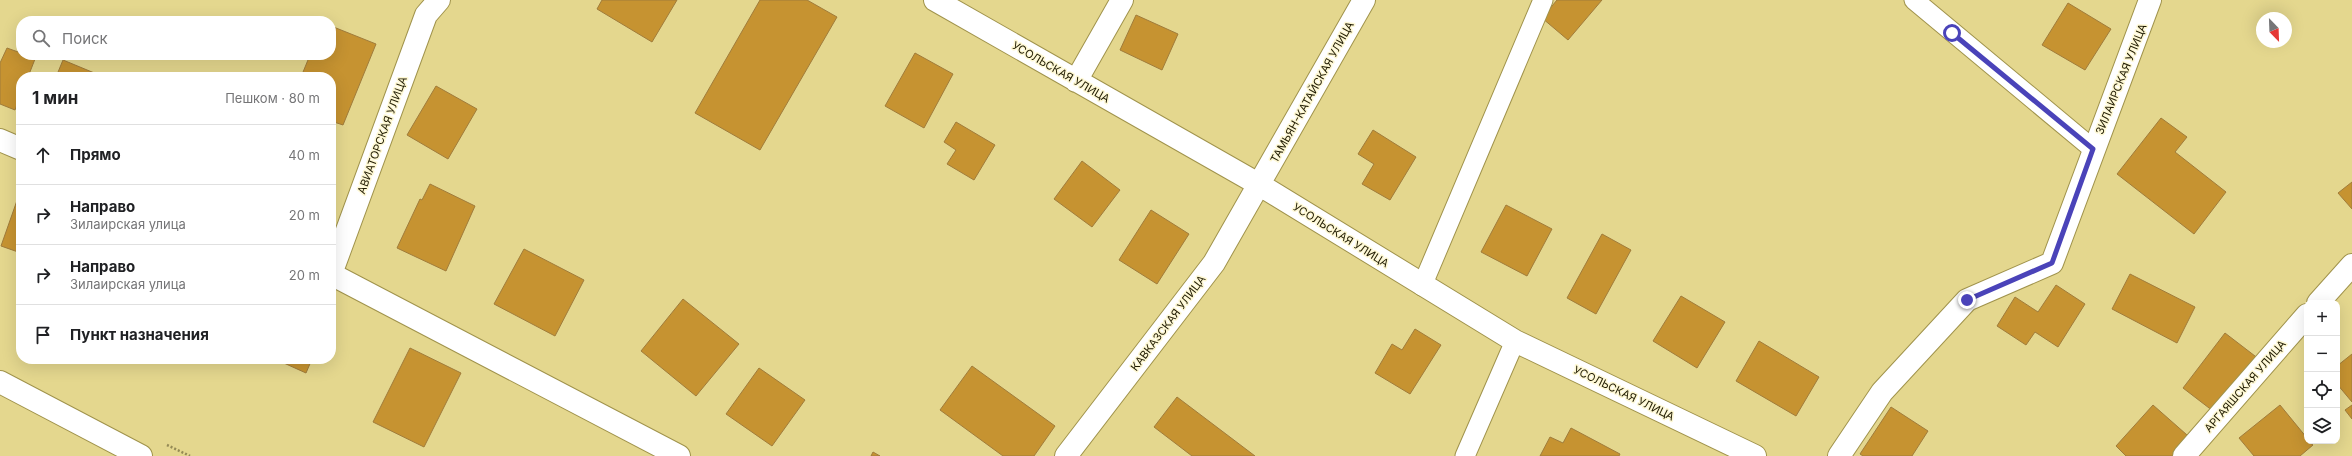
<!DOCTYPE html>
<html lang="ru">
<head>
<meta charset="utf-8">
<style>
	body { margin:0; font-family:Inter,sans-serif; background:#f6f6f6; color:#202124 }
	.controls { position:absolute; right:12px; bottom:12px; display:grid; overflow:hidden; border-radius:8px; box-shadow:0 4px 16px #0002 }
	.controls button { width:36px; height:36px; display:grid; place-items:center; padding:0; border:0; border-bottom:1px solid #e0e0e0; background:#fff; color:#202124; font:20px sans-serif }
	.compass { position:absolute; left:2256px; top:12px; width:36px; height:36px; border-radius:50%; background:#fff; box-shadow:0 4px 16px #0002; rotate:157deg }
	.stop { position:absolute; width:12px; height:12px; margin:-9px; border:3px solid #4a43b9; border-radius:50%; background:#fff }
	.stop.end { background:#4a43b9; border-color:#fff; box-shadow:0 1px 4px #0008 }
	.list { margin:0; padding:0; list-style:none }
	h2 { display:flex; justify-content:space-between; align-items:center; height:52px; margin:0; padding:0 16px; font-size:17px }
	h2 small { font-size:13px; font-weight:400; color:#757577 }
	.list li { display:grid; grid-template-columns:26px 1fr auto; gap:12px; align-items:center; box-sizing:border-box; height:60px; padding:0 16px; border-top:1px solid #e0e0e0 }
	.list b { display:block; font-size:15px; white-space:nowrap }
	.list p { margin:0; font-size:13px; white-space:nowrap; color:#757577 }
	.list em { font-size:13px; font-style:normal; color:#757577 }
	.icon { flex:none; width:22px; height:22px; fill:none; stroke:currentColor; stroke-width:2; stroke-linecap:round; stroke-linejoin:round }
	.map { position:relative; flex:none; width:2352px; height:456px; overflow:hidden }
	.search { position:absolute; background:#fff; box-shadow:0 4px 16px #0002; left:16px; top:16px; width:320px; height:44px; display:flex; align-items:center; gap:10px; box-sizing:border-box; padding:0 14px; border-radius:16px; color:#757577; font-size:15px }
	.panel { position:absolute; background:#fff; box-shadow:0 4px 16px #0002; left:16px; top:72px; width:320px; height:292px; border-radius:16px }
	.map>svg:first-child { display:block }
	.building { fill:#c69331; stroke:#a07c3b }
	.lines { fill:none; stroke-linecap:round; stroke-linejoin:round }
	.service-casing { stroke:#a0934c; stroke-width:21 }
	.minor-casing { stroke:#a0934c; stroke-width:24 }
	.secondary-casing { stroke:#a0934c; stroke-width:24 }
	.path { stroke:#948a55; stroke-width:2.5; stroke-dasharray:2 2; stroke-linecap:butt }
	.service { stroke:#fff; stroke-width:19 }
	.minor { stroke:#fff; stroke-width:22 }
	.secondary { stroke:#fff; stroke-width:22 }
	.route { stroke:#4a43b9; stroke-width:5 }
	.labels { text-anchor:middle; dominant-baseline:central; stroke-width:3; stroke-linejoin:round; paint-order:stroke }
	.street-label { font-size:11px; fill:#1e1900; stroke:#fef8d4 }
</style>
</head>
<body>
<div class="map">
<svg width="2352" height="456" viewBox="0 0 2352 456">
	<rect width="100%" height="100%" fill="#e4d78e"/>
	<!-- building -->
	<path class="building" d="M602,0H677L652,42L597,9Z
		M760,0H807L837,17L760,150L695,113Z
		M1557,0H1602L1568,40L1542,18Z
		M2068,3L2111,29L2085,70L2042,45Z
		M1136,15L1178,34L1162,70L1120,50Z
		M331,26L376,44L343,125L331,121V77H301L310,55H331Z
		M7,48L21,53V55L35,59L28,77H21V94L15,110L0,104V63Z
		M915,53L953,74L924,128L885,106Z
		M63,60L104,77H56Z
		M436,86L477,109L448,159L407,135Z
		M2161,118L2187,137L2175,152L2226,192L2194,234L2117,174Z
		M956,122L995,145L974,180L947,164L956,150L944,142Z
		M1373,130L1416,157L1390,200L1362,184L1374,164L1358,154Z
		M1082,161L1120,190L1092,227L1054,199Z
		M2352,182V209L2338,193Z
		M430,184L475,206L446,271L397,248L420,199L422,200Z
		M331,186L335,188L331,199Z
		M20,192L21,193V253L1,246Z
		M1506,205L1552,229L1527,276L1481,252Z
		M1151,210L1189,234L1157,284L1119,260Z
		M1602,234L1631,250L1596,314L1567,298Z
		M524,249L584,280L555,336L494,304Z
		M2130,274L2195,307L2177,343L2112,309Z
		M2056,285L2085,304L2058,347L2035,332L2026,345L1997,326L2015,297L2038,312Z
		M1681,296L1725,322L1697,368L1653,341Z
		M683,299L739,344L696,396L641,351Z
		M1415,329L1441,345L1410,394L1375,373L1392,344L1402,350Z
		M2225,333L2268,366L2226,421L2183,388Z
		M1759,341L1819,377L1796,416L1736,381Z
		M410,348L461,373L424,447L373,422Z
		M2352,354V402L2337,384V366Z
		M275,359H312L306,373Z
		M972,366L1055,426L1034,456H1003L940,410Z
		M759,368L805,400L772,446L726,414Z
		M1177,397L1255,456H1192L1154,427Z
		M2153,405L2195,442L2183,456H2126L2116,446Z
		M2280,405L2307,438V441L2313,445L2300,456H2254L2239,438Z
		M2352,405V419L2345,410Z
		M1891,407L1928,431L1912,456H1863L1860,454Z
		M1571,428L1620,454L1619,456H1540L1550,437L1563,443Z
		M873,452L880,456H871Z"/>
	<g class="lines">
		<!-- service casing -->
		<g class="service-casing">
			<path id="service" d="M1914,0L2093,149
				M1422,286L1543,0
				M1465,456L1515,341"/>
		</g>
		<!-- minor casing -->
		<g class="minor-casing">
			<path id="minor" d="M935,0L1260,185L1515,341L1755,456
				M1076,81L1122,0
				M0,140L21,149
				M331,274L679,456
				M331,274L426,15L439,0
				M2318,303L2352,265
				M1066,456L1214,263L1364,0
				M1839,456L1882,392L1967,300L2052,263L2150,0
				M2184,456L2307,315"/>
		</g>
		<!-- secondary casing -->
		<g class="secondary-casing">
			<path id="secondary" d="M0,382L141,456"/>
		</g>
		<!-- path -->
		<path class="path" d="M167,445L190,456"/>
		<!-- service -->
		<use href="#service" class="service"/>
		<!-- minor -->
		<use href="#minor" class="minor"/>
		<!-- secondary -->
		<use href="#secondary" class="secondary"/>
	</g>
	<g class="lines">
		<!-- route -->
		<path class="route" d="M1952,33L2093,149L2052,263L1967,300"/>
	</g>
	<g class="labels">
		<!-- street labels -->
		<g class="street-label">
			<text transform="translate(1061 72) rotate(30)">УСОЛЬСКАЯ УЛИЦА</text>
			<text transform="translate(2121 79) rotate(-68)">ЗИЛАИРСКАЯ УЛИЦА</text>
			<text transform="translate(1312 92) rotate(-61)">ТАМЬЯН-КАТАЙСКАЯ УЛИЦА</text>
			<text transform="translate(382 135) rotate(-70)">АВИАТОРСКАЯ УЛИЦА</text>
			<text transform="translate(1341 235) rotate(32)">УСОЛЬСКАЯ УЛИЦА</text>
			<text transform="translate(1168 323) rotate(-53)">КАВКАЗСКАЯ УЛИЦА</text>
			<text transform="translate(2245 386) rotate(-49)">АРГАЯШСКАЯ УЛИЦА</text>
			<text transform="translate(1624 393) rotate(26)">УСОЛЬСКАЯ УЛИЦА</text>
		</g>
	</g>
</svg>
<div class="controls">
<button>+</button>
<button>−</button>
<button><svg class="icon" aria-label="locate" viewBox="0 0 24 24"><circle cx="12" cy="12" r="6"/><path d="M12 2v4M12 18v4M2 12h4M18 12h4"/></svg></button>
<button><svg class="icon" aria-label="layers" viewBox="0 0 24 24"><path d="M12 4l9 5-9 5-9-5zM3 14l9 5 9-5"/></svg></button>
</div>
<svg class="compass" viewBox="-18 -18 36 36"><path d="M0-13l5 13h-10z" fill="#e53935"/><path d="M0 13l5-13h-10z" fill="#757577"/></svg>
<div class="stop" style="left:1952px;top:33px"></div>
<div class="stop end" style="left:1967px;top:300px"></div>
<div class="search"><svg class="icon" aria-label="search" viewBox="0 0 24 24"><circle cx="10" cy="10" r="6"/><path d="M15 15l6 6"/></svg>Поиск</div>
<section class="panel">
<h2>1 мин<small>Пешком · 80 m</small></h2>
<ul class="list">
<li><svg class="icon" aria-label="ahead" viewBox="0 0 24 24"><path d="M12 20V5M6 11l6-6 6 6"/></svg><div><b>Прямо</b></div><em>40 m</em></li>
<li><svg class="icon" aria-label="right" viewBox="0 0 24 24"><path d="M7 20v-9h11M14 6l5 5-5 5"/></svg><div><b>Направо</b><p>Зилаирская улица</p></div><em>20 m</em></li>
<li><svg class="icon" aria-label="right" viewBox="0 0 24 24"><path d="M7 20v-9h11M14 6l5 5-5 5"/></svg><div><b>Направо</b><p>Зилаирская улица</p></div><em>20 m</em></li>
<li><svg class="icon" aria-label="arrive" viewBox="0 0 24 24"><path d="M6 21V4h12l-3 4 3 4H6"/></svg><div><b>Пункт назначения</b></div></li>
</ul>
</section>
</div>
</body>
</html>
